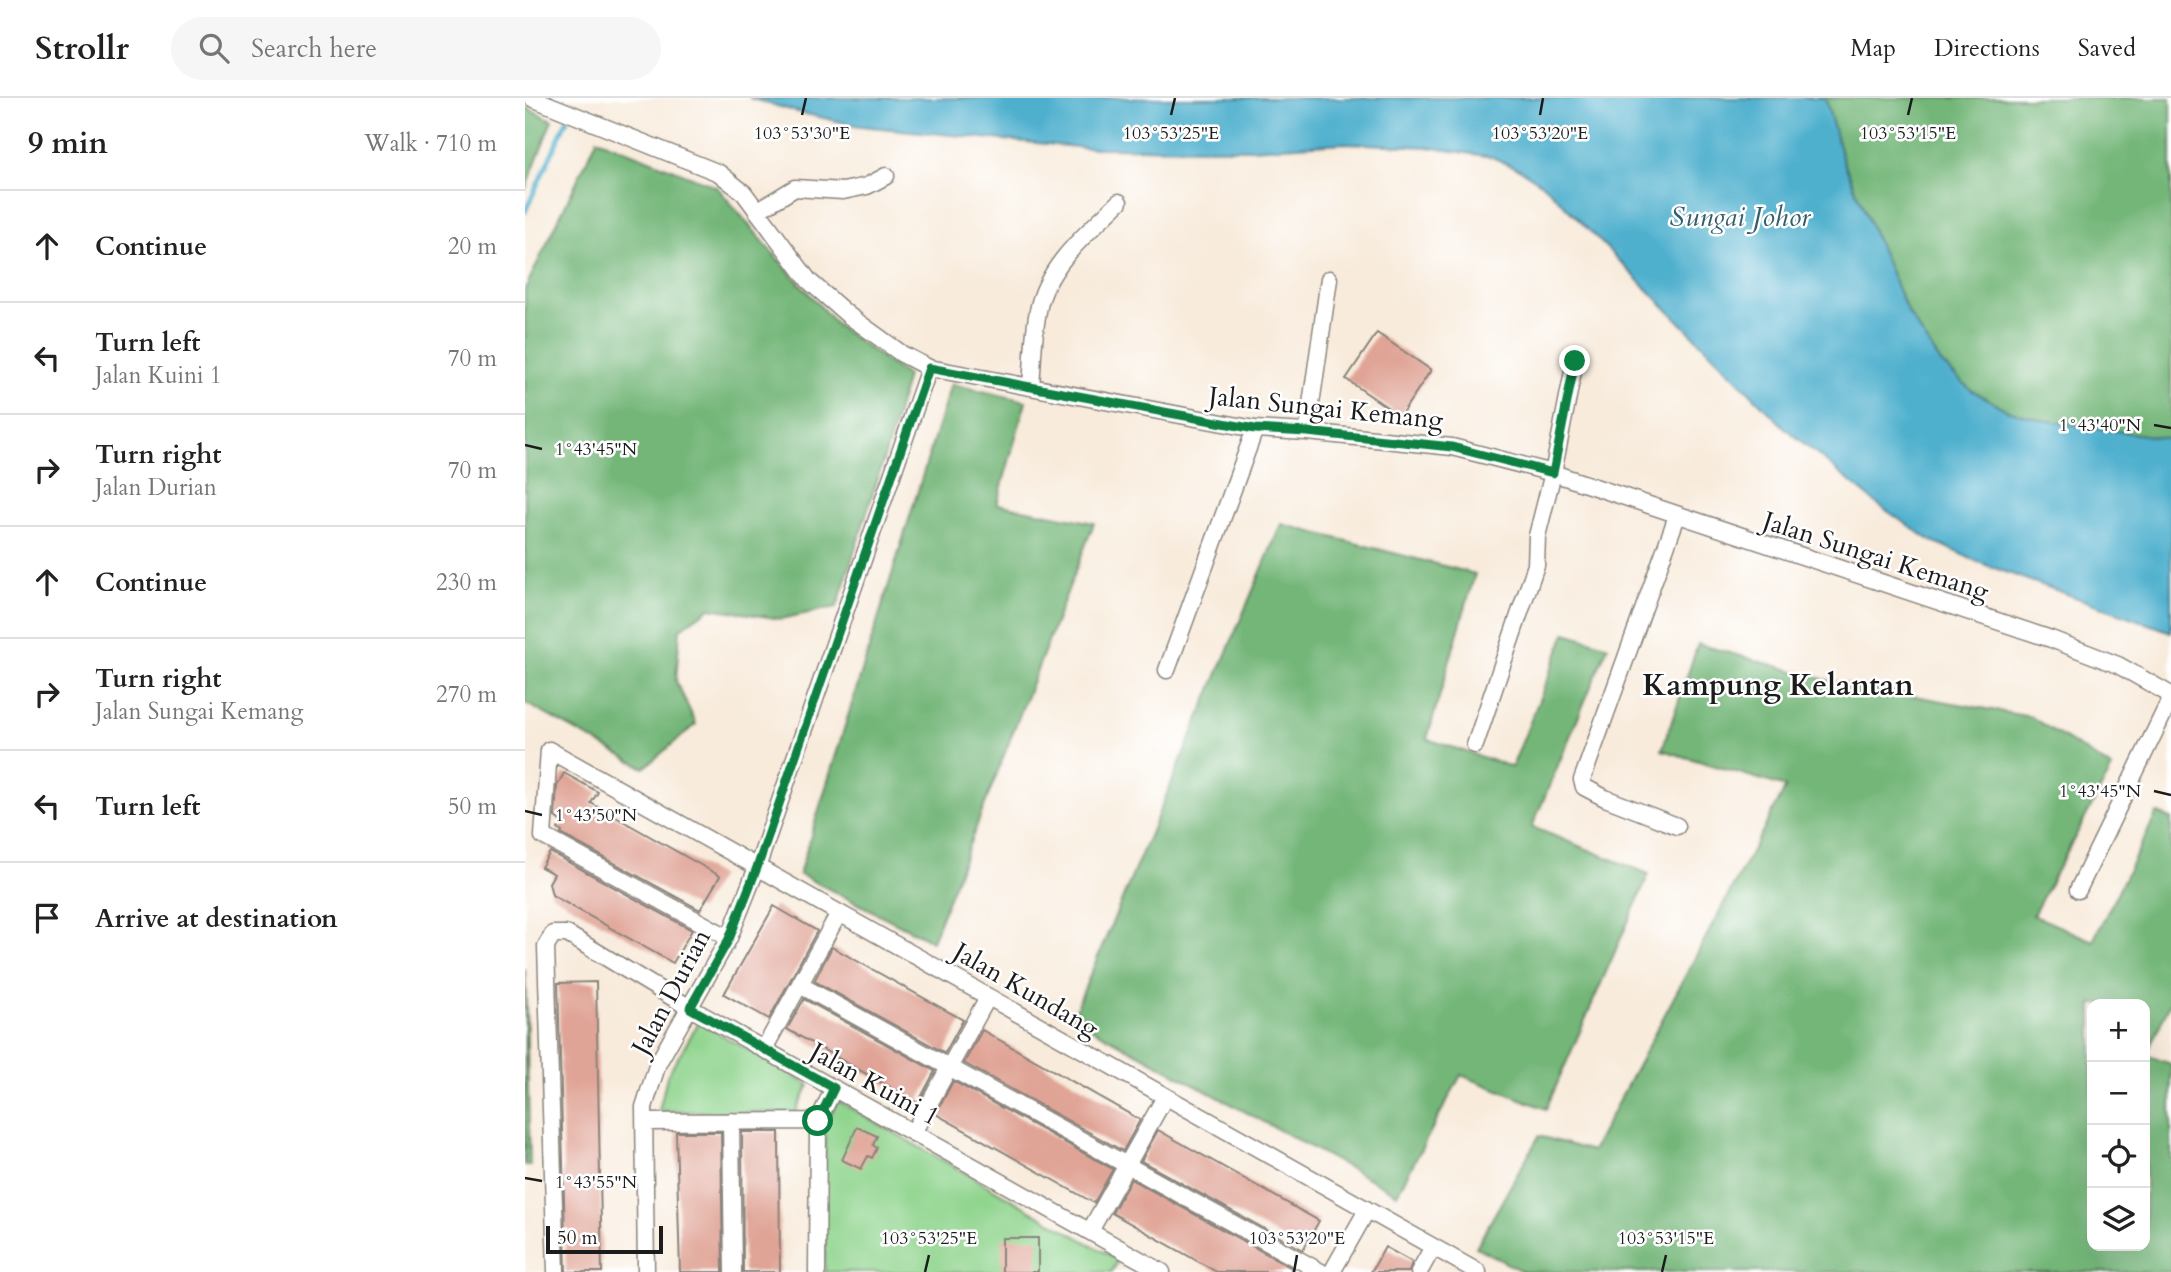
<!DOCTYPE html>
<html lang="en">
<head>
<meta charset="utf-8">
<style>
	body { margin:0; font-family:Cardo,serif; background:#f6f6f6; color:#222 }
	.controls { position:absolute; right:21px; bottom:21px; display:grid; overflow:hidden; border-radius:14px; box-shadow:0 7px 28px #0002 }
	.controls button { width:63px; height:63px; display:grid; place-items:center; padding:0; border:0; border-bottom:2px solid #e0e0e0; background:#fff; color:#222; font:35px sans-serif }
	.scale { position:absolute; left:21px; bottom:18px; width:117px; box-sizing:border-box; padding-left:7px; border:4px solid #1c1c1c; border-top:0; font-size:19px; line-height:24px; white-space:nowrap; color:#1c1c1c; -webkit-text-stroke:5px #fff; paint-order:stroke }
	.stop { position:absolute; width:21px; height:21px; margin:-16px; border:5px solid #0b8043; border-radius:50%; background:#fff }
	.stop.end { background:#0b8043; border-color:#fff; box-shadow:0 2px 7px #0008 }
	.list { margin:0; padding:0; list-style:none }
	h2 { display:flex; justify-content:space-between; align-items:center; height:91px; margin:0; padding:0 28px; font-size:30px }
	h2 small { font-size:23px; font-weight:400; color:#767676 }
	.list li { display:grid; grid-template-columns:46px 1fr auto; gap:21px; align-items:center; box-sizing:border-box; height:112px; padding:0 28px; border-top:2px solid #e0e0e0 }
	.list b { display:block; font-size:26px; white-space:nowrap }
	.list p { margin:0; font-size:23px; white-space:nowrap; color:#767676 }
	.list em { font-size:23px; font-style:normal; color:#767676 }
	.icon { flex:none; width:38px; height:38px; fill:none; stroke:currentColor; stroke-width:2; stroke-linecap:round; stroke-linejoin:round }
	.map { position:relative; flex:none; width:1646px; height:1174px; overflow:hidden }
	header { display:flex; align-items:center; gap:42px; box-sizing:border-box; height:98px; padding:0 35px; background:#fff; border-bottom:2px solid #e0e0e0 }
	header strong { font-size:33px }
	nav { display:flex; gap:38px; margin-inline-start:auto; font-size:24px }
	.search { width:490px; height:63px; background:#f6f6f6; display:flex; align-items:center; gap:18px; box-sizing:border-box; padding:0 24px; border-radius:38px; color:#767676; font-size:26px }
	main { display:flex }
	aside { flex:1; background:#fff }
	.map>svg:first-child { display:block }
	.green { fill:#8fd48d; stroke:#567854; stroke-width:2 }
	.forest { fill:#73b678; stroke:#48694a; stroke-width:2; fill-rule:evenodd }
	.water { fill:#4fb0ce; stroke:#366675; stroke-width:2 }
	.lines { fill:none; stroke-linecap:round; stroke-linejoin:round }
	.stream { stroke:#4fb0ce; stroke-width:4.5 }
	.building { fill:#e0a496 }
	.minor-casing { stroke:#8a847c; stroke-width:19 }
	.minor { stroke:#fff; stroke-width:16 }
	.route { stroke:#0b8043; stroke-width:9 }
	.ticks { fill:none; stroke:#1c1c1c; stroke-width:2.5 }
	.labels { text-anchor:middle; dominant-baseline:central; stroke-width:5; stroke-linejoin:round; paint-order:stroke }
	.street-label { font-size:26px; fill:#1c1c1c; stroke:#fff }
	.water-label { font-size:28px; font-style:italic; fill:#335f6c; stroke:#fff }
	.quarter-label { font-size:30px; font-weight:bold; fill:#1c1c1c; stroke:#fff }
	.ticks-label { font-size:18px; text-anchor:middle; fill:#1c1c1c; stroke:#fff; stroke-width:5; stroke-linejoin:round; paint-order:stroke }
</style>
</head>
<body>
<header>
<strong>Strollr</strong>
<div class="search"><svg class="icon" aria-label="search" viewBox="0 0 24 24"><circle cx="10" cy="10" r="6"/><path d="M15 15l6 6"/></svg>Search here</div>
<nav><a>Map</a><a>Directions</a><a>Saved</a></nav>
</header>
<main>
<aside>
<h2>9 min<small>Walk · 710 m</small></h2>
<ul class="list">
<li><svg class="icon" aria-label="ahead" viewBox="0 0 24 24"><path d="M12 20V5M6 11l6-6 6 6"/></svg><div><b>Continue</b></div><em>20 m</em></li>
<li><svg class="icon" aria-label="left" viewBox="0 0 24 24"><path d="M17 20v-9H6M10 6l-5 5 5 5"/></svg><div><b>Turn left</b><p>Jalan Kuini 1</p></div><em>70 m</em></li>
<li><svg class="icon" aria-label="right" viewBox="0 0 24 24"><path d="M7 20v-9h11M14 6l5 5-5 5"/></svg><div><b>Turn right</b><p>Jalan Durian</p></div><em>70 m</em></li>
<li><svg class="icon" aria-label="ahead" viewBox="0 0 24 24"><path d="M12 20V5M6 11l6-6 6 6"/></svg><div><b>Continue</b></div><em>230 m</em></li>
<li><svg class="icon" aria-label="right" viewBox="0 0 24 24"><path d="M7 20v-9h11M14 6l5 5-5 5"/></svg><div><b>Turn right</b><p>Jalan Sungai Kemang</p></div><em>270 m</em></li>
<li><svg class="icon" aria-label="left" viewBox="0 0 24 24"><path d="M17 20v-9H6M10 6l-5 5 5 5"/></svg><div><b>Turn left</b></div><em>50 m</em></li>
<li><svg class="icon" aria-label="arrive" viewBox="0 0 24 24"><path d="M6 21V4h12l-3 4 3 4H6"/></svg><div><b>Arrive at destination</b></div></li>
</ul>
</aside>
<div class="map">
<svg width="1646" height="1174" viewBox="0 0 1646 1174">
	<rect width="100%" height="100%" fill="#fff"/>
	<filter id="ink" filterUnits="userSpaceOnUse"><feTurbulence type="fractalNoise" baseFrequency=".0143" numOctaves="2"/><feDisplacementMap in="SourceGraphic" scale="14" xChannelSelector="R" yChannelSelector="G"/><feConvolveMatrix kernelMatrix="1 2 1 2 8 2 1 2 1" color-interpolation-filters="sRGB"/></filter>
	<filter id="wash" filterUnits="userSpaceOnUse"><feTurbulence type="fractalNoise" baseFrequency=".00686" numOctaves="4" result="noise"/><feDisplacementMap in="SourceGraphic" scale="28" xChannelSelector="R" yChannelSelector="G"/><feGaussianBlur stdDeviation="1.57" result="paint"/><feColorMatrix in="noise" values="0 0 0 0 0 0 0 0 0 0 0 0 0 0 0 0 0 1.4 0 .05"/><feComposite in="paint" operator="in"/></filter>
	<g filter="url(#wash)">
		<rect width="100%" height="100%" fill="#f8ebdb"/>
		<!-- green -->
		<path class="green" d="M174,924L284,987L270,1015L134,1013L142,978Z
			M313,1003L593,1162L587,1174H300V1027Z"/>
		<!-- forest -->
		<path class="forest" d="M1300,0H1646V341L1517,322L1482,312L1446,292L1416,265L1382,213L1317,60Z
			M0,9L27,22L0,92Z
			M72,41L192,89L252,160L313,228L382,278L366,338L312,509L256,521L185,510L155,531L151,583L171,626L119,670L0,605V191Z
			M426,286L501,303L472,406L569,425L407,843L274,776Z
			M756,426L950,476L902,641L987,669L1041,535L1083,548L1007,729L1124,776L1021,1011L936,977L872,1096L547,920Z
			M1173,546L1301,582L1506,619L1587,670L1508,817L1568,843L1632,715L1646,721V903L1621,957L1646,966V1174H998L951,1149L1014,1038L1067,1053L1261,689L1137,652ZM1567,906H1620V1148H1567Z
			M0,870L5,1067H0Z"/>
		<!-- water -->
		<path class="water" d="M224,0H1300L1317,60L1382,213L1416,265L1446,292L1482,312L1517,322L1646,341V534L1453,464L1403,441L1352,406L1259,329L1020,88L996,72L967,59L902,49L820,45L725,51L562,50L334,28L276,15Z"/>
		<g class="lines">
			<!-- stream -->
			<path class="stream" d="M0,114L42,22"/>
		</g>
		<g id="blocks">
			<!-- building -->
			<path class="building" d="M852,235L906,272L875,318L821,281Z
				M39,675L73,694L66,705L195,778L175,812L36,736L37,734L33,731L37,724L30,719L32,688Z
				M25,754L167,832L148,865L27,797L24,785L29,776L16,769Z
				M249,808L292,833L244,921L199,896Z
				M307,849L438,922L420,955L289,883Z
				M71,884L77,1174H41L33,885Z
				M279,901L410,973L393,1005L262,931Z
				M457,932L615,1022L598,1053L439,965Z
				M428,983L588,1071L569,1105L411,1016Z
				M332,1029L352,1038L348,1047L352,1050L347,1060L343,1058L336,1071L317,1062Z
				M633,1032L794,1123L778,1152L616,1063Z
				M151,1034H196L198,1174H155Z
				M217,1034H254L255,1174H218Z
				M606,1081L767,1170L765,1174H692L587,1115Z
				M477,1140H513V1174H477Z
				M860,1149L887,1164L884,1174H846Z"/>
		</g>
	</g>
	<g filter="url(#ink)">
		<use href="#blocks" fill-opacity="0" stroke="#8a847c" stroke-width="2"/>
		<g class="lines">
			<!-- minor casing -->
			<g class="minor-casing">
				<path id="minor" d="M7,0L194,75L219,95L284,183L323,217L377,256L404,270L730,331L782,334L927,349L1028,375L1526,541L1593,567L1646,597
					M232,113L270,90L318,93L342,88L361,78
					M506,289C508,264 508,237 513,213C521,168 563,134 594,104
					M782,334L804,181
					M1152,418L1057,682L1059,689L1080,700L1152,728
					M642,572L730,331
					M950,647L1011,467L1012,438L1028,375L1050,263
					M1553,792L1646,600
					M204,840L18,738L24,652L953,1174
					M275,887L796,1174
					M239,951L314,815
					M206,1023L208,1174
					M119,1024L293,1023
					M388,1035L463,899
					M565,1133L640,999
					M31,1174L21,848L28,836H42L165,910L637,1174
					M121,1174L119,1009L133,965L204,840L233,767L404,270
					M292,1174L293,1023L309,990
					M807,1174L842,1112
					M894,1174L908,1149"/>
			</g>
			<!-- minor -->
			<use href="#minor" class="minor"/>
		</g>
	</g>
	<g class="lines" filter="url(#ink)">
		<!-- route -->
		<path class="route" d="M293,1023L309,990L165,910L204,841L233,767L404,270L730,331L782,334L927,349L1028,375L1050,263"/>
	</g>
	<!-- ticks -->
	<path class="ticks" d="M277,17L281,0M646,17L650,0M1015,17L1018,0M1383,17L1387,0M1629,327L1646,330M0,347L17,351M1629,693L1646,697M0,713L17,717M0,1080L17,1083M400,1174L404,1157M769,1174L772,1157M1137,1174L1141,1157"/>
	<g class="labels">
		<!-- street labels -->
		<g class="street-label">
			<text transform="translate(801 310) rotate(6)">Jalan Sungai Kemang</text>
			<text transform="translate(1351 458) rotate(18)">Jalan Sungai Kemang</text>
			<text transform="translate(501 892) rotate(30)">Jalan Kundang</text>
			<text transform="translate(146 894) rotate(-62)">Jalan Durian</text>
			<text transform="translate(350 986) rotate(29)">Jalan Kuini 1</text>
		</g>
		<!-- water labels -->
		<g class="water-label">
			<text x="1215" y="119">Sungai Johor</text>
		</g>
		<!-- quarter labels -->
		<g class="quarter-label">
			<text x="1253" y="587">Kampung Kelantan</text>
		</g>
	</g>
	<g class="ticks-label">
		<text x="277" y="41">103°53'30"E</text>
		<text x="646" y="41">103°53'25"E</text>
		<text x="1015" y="41">103°53'20"E</text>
		<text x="1383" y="41">103°53'15"E</text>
		<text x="1575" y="333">1°43'40"N</text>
		<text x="71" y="357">1°43'45"N</text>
		<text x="1575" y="699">1°43'45"N</text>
		<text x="71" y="723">1°43'50"N</text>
		<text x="71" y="1090">1°43'55"N</text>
		<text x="404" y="1146">103°53'25"E</text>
		<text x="772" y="1146">103°53'20"E</text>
		<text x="1141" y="1146">103°53'15"E</text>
	</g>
</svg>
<div class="controls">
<button>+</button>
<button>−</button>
<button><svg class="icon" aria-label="locate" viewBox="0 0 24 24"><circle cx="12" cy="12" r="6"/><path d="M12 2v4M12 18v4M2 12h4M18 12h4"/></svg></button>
<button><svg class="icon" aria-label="layers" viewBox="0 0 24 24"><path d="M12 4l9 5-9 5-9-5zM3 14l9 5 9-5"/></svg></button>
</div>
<div class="scale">50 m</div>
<div class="stop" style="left:293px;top:1023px"></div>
<div class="stop end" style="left:1050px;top:263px"></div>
</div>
</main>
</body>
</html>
